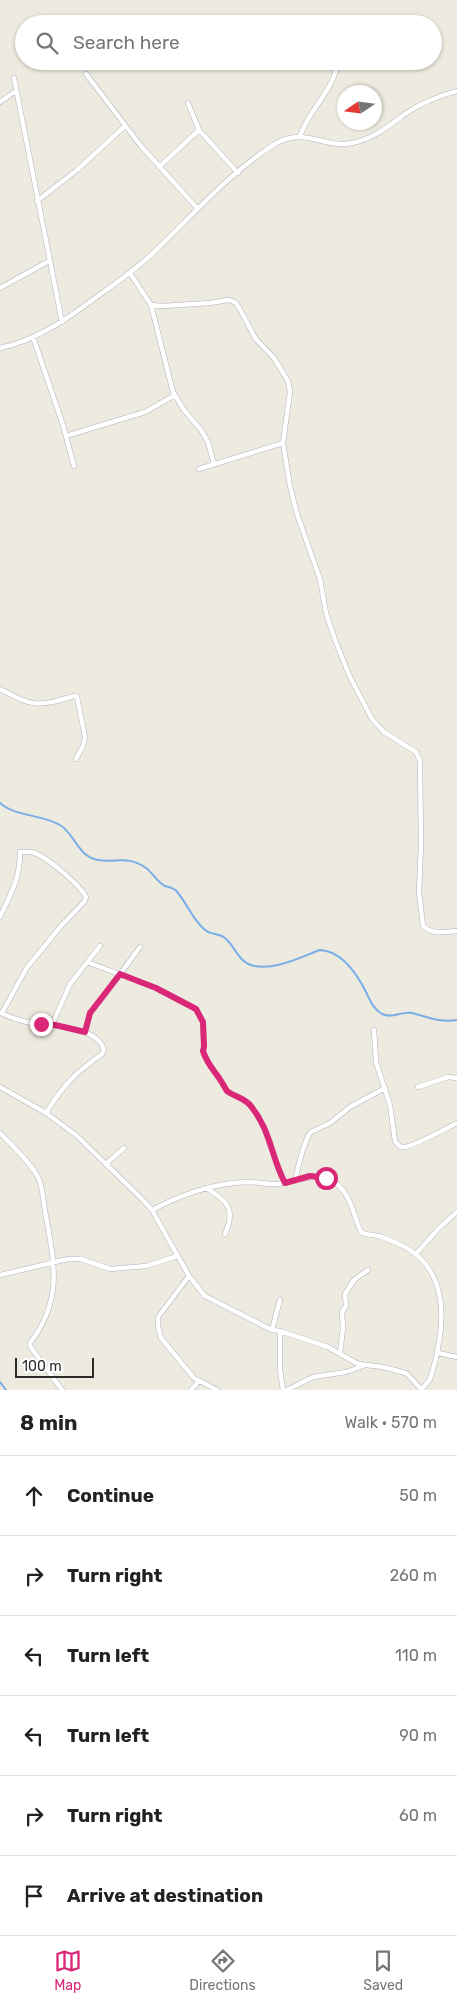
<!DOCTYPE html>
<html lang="en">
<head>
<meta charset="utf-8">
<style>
	body { margin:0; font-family:Rubik,sans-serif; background:#f2f2f2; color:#222 }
	.compass { position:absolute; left:337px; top:85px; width:45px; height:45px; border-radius:50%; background:#fff; box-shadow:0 1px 4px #0004; rotate:257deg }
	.scale { position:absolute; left:15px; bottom:12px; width:79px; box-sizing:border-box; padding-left:5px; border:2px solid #2c2c2c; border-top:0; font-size:14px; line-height:18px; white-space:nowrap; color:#2c2c2c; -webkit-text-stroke:4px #fff; paint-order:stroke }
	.stop { position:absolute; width:15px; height:15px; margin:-11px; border:4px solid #db2777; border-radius:50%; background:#fff }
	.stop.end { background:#db2777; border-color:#fff; box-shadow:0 1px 5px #0008 }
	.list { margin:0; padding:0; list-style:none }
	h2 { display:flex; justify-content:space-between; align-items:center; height:65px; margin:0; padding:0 20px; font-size:21px }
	h2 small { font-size:16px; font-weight:400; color:#767676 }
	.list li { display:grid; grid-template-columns:32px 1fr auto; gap:15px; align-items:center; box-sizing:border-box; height:80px; padding:0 20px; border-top:1px solid #e0e0e0 }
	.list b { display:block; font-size:19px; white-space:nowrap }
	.list em { font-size:16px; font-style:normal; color:#767676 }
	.icon { flex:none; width:28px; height:28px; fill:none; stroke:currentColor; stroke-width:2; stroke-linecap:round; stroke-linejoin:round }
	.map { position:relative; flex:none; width:457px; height:1390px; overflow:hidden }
	.search { position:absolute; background:#fff; box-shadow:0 1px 4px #0004; left:15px; right:15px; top:15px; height:55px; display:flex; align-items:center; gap:12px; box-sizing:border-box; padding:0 18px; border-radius:28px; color:#767676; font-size:19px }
	.sheet { height:545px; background:#fff }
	nav { display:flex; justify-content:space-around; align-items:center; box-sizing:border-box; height:70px; border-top:1px solid #e0e0e0; background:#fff; font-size:14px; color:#767676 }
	nav a { display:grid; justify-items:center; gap:2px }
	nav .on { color:#db2777 }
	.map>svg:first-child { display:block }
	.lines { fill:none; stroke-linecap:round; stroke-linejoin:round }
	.stream { stroke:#79aee8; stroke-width:2 }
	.street-casing { stroke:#b3b2be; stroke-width:5.5 }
	.street { stroke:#fff; stroke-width:4.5 }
	.route { stroke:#db2777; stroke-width:6 }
</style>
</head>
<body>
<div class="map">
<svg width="457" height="1390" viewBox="0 0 457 1390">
	<rect width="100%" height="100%" fill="#edeadf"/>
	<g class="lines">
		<!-- stream -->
		<path class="stream" d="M0,803C16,817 41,814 60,825C75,834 78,857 98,860C116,863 128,855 146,868C153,873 157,882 165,886C171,888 175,888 178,893C188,905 192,919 205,930C211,935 219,933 225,938C235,946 238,961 251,965C273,972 300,957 320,950C342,951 357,974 366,992C370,1000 373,1009 382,1014C392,1019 401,1011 412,1013C428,1017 440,1023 457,1020
			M0,1382L6,1390"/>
		<!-- street casing -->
		<g class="street-casing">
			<path id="street" d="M86,74L141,146L197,208
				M14,78L62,322
				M0,102L16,91
				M188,103L199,130L238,173
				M300,136C309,109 334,91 338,61
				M159,167L199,130
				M37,201L77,170L125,126
				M130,273L151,305L173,392L184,410L201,430L208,442L214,464
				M0,288L49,261
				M151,305L162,306L210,303L228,300L235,302L241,311L255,338L274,358L282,371L288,381L290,392L283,443L290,486L297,514L320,579L326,613L335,640L350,677L372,719L384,732L416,752L420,761L421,845L419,892L423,926C433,935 444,932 457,931
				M33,337L63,425L74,466
				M0,348C33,341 61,323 87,304C110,287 133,272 153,253C191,217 231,171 275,144C305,126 324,149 352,143C373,139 389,126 405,114C421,103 439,96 457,91
				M66,436L145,412L175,395
				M199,469L283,443
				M0,689C34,707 37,707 74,696L77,697L85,737L83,746L76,759
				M0,917C11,893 20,879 20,852C23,852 28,852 32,852C46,856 79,884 86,897L84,902L60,927L26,969L2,1013
				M87,962L156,988L196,1009L203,1022L204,1047L203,1051C207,1064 214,1070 221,1081C223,1084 225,1088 227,1091C233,1096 243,1097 250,1105C270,1128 271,1158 285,1183
				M1,1013C9,1017 18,1020 27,1022C47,1027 97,1024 104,1050L102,1054C74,1074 64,1084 46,1113
				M52,1025L70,984L100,946
				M374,1030L376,1062L390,1105L395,1141C397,1144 400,1148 404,1147C412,1147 447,1128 457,1123
				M85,1032L90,1013L101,1000L140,947
				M0,1087L46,1113L76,1135L144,1201L152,1210L189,1276L205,1296L272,1330L280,1331L328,1347L358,1364L383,1367L406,1373L422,1390
				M418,1087L448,1077L457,1078
				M0,1133C13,1146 29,1161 38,1177C43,1187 43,1200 45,1211C54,1261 64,1299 30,1343V1346L62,1390
				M106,1164L124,1148
				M295,1180L302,1152L308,1136L311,1132L330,1123L350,1107L385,1088
				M206,1188C228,1201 236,1209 225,1234
				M152,1210C183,1194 213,1183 248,1182C258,1182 267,1185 278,1184C298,1182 314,1171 334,1182C351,1193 353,1215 361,1232C366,1235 373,1235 379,1236C388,1239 399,1244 407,1248C452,1275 444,1331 432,1373L430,1379L422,1389
				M415,1255L439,1228L457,1212
				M0,1275L68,1259H81L110,1269L146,1266L178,1256
				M189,1276L158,1317V1326L161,1338L194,1378L217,1390
				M272,1330L280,1300L275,1318
				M280,1331V1370L283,1390
				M340,1353L343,1328L342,1312L346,1306L345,1294L354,1280L368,1270
				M438,1353L457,1357
				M191,1390L199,1381
				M287,1390L313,1377L346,1372L363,1366"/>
		</g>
		<!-- street -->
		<use href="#street" class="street"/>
	</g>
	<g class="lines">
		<!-- route -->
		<path class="route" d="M41,1024L55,1025L85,1032L90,1013L120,974L156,988L196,1009L203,1022L204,1047L203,1051C207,1064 214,1070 221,1081C223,1084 225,1088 227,1091C233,1096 243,1097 250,1105C271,1130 271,1157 285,1183L310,1176L326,1178"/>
	</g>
</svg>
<svg class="compass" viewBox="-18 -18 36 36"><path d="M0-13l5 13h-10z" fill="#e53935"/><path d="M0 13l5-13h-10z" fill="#767676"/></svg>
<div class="scale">100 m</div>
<div class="stop" style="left:326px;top:1178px"></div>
<div class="stop end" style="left:41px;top:1024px"></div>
<div class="search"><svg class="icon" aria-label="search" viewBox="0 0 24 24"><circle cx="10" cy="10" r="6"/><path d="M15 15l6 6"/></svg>Search here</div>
</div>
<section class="sheet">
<h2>8 min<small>Walk · 570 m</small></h2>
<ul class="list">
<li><svg class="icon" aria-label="ahead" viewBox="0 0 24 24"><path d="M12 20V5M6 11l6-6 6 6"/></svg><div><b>Continue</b></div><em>50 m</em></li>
<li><svg class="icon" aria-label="right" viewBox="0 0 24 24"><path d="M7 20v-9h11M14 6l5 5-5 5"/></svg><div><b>Turn right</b></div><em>260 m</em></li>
<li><svg class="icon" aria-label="left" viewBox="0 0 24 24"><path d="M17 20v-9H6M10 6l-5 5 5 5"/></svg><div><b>Turn left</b></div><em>110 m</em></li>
<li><svg class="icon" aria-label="left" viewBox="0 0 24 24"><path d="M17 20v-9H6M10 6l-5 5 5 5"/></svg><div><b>Turn left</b></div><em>90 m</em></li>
<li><svg class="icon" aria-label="right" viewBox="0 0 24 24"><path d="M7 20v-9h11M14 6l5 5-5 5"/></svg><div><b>Turn right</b></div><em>60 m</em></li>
<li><svg class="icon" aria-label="arrive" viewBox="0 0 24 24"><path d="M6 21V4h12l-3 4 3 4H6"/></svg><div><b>Arrive at destination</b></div></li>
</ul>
</section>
<nav>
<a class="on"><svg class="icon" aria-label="map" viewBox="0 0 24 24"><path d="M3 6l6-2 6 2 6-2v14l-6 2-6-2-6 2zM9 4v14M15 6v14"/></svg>Map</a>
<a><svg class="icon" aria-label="directions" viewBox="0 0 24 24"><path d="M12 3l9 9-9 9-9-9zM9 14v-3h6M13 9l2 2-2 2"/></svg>Directions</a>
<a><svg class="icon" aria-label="saved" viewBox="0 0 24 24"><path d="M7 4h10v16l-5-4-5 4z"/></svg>Saved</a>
</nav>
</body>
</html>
